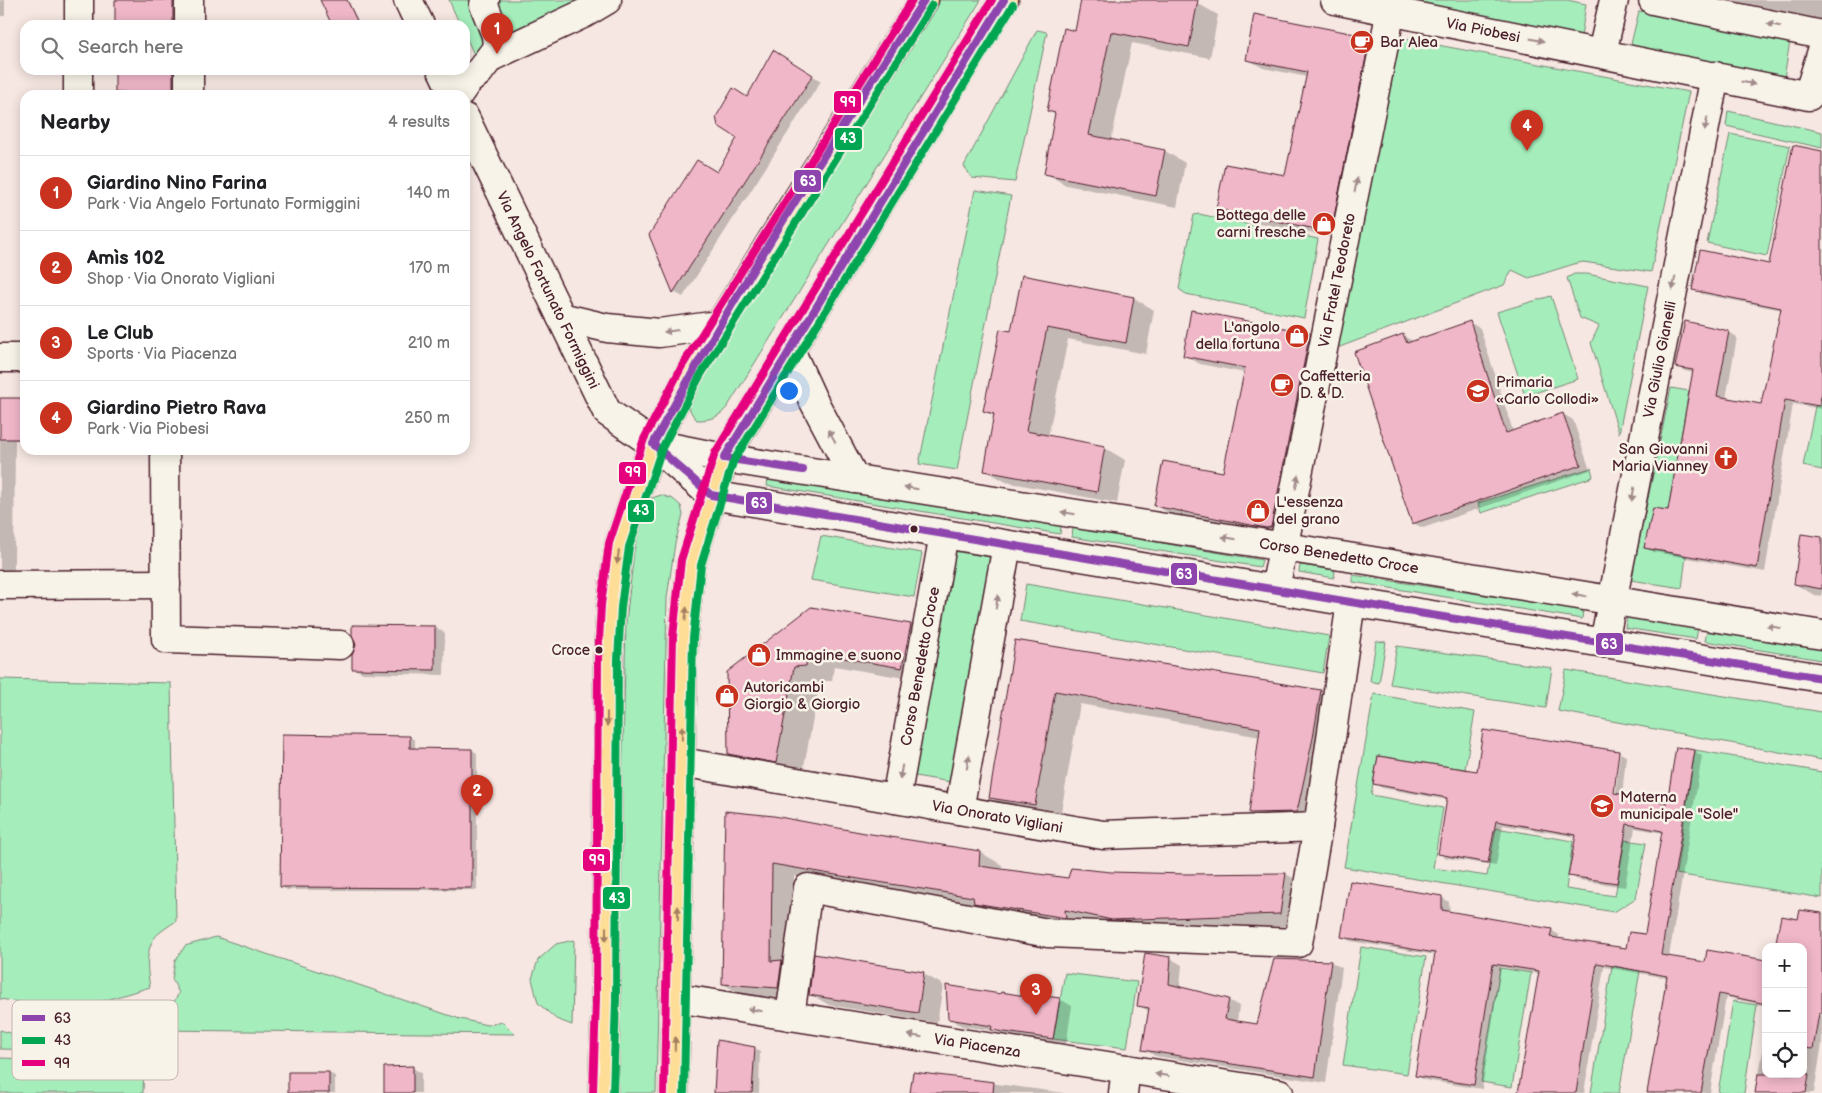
<!DOCTYPE html>
<html lang="en">
<head>
<meta charset="utf-8">
<style>
	body { margin:0; font-family:"Balsamiq Sans",sans-serif; background:#f2f2f2; color:#202124 }
	.controls { position:absolute; right:15px; bottom:15px; display:grid; overflow:hidden; border-radius:10px; box-shadow:0 2px 12px #0003 }
	.controls button { width:45px; height:45px; display:grid; place-items:center; padding:0; border:0; border-bottom:1px solid #e0e0e0; background:#fff; color:#202124; font:25px sans-serif }
	.you { position:absolute; left:788px; top:390px; width:18px; height:18px; margin:-12px; border:4px solid #fff; border-radius:50%; background:#1a73e8; box-shadow:0 0 0 8px #1a73e833 }
	.badge { display:grid; place-items:center; width:32px; height:32px; border-radius:50%; background:#c8321e; color:#fff; font-size:16px; font-weight:700 }
	.pin { position:absolute; translate:-50% -41px; filter:drop-shadow(0 1px 2px #0008) }
	.pin::after { content:''; position:absolute; top:26px; width:18px; height:15px; background:inherit; clip-path:polygon(0 0,100% 0,50% 100%) }
	.list { margin:0; padding:0; list-style:none }
	h2 { display:flex; justify-content:space-between; align-items:center; height:65px; margin:0; padding:0 20px; font-size:21px }
	h2 small { font-size:16px; font-weight:400; color:#757577 }
	.list li { display:grid; grid-template-columns:32px 1fr auto; gap:15px; align-items:center; box-sizing:border-box; height:75px; padding:0 20px; border-top:1px solid #e0e0e0 }
	.list b { display:block; font-size:19px; white-space:nowrap }
	.list p { margin:0; font-size:16px; white-space:nowrap; color:#757577 }
	.list em { font-size:16px; font-style:normal; color:#757577 }
	.icon { flex:none; width:28px; height:28px; fill:none; stroke:currentColor; stroke-width:2; stroke-linecap:round; stroke-linejoin:round }
	.map { position:relative; flex:none; width:1822px; height:1093px; overflow:hidden }
	.search { position:absolute; background:#fff; box-shadow:0 2px 12px #0003; left:20px; top:20px; width:450px; height:55px; display:flex; align-items:center; gap:12px; box-sizing:border-box; padding:0 18px; border-radius:15px; color:#757577; font-size:19px }
	.panel { position:absolute; background:#fff; box-shadow:0 2px 12px #0003; left:20px; top:90px; width:450px; height:365px; border-radius:15px }
	.map>svg:first-child { display:block }
	.green { fill:#a5eebc; stroke:#788674 }
	.shadow { fill:#0003; fill-rule:evenodd }
	.building { fill:#f0b7c9; stroke:#4a1f2b }
	.lines { fill:none; stroke-linecap:round; stroke-linejoin:round }
	.minor-casing { stroke:#4a1f2b; stroke-width:31 }
	.major-casing { stroke:#4a1f2b; stroke-width:31 }
	.minor { stroke:#f7f3e8; stroke-width:28 }
	.major { stroke:#fedd96; stroke-width:28 }
	.bus-1-casing { stroke:#f7f3e8; stroke-width:11 }
	.bus-2-casing { stroke:#f7f3e8; stroke-width:11 }
	.bus-3-casing { stroke:#f7f3e8; stroke-width:11 }
	.bus-1 { stroke:#8e44ad; stroke-width:8 }
	.bus-2 { stroke:#00a651; stroke-width:8 }
	.bus-3 { stroke:#e5007d; stroke-width:8 }
	.oneway { fill:#a0898a }
	.oneway2 { fill:#a47e60 }
	.bus-dot { fill:#4a1f2b; stroke:#f7f3e8; stroke-width:2 }
	.labels { text-anchor:middle; dominant-baseline:central; stroke-width:5; stroke-linejoin:round; paint-order:stroke }
	.bus-label { font-size:14px; fill:#4a1f2b; stroke:#f7f3e8; text-anchor:end }
	.street-label { font-size:15px; fill:#4a1f2b; stroke:#f7f3e8 }
	.poi-label { font-size:15px; fill:#4a1f2b; stroke:#f7f3e8; text-anchor:start }
	.key { fill:#f7f3e8; stroke:#c3b3af; stroke-width:1 }
	.key-label { font-size:14px; fill:#4a1f2b }
	.line-badge { stroke:#f7f3e8; stroke-width:2 }
	.badge-label { font-size:14px; text-anchor:middle; font-weight:bold; fill:#fff }
</style>
</head>
<body>
<div class="map">
<svg width="1822" height="1093" viewBox="0 0 1822 1093">
	<rect width="100%" height="100%" fill="#f6e7e2"/>
	<filter id="ink" filterUnits="userSpaceOnUse"><feTurbulence type="fractalNoise" baseFrequency=".02" numOctaves="2"/><feDisplacementMap in="SourceGraphic" scale="10" xChannelSelector="R" yChannelSelector="G"/><feConvolveMatrix kernelMatrix="1 2 1 2 8 2 1 2 1" color-interpolation-filters="sRGB"/></filter>
	<g filter="url(#ink)">
		<!-- green -->
		<path class="green" d="M449,0H619L482,72L465,35V25H460Z
			M932,0H981L728,406C720,417 711,420 697,420C687,410 688,402 689,390Z
			M1423,0H1567L1586,4L1581,37L1421,7Z
			M1639,11L1790,41L1784,78L1630,48Z
			M1037,30L1047,32L1015,182L972,178L964,166Z
			M1400,38L1689,92L1651,272L1583,262L1574,264L1529,278L1512,270L1504,285L1337,348Z
			M1728,111L1822,132V148L1726,126Z
			M1730,134L1790,146L1767,256L1707,243Z
			M975,190L1011,196L957,470L919,464Z
			M1199,214L1318,239L1304,318L1186,294L1179,289L1194,215Z
			M1574,274H1587L1648,286L1619,433L1591,343L1599,326L1580,318L1567,278Z
			M1551,296L1578,379L1525,396L1497,312Z
			M1822,372V470L1803,466Z
			M1671,388L1689,391L1668,510L1653,509L1644,548L1686,556L1682,588L1631,580Z
			M1591,468L1593,477L1481,513L1478,503Z
			M768,478L1061,526L1060,534L767,486Z
			M661,495L673,499L681,506L683,515L675,543L667,598L656,1093H615L626,622L634,552L644,506L652,498Z
			M1073,528L1262,560L1260,567L1072,537Z
			M821,536L922,553L914,597L811,580Z
			M954,549L991,555L951,782L915,776Z
			M1300,565L1335,570L1334,578L1299,572Z
			M1353,575L1583,610L1582,619L1353,582Z
			M1026,584L1329,636L1323,673L1020,621Z
			M1627,617L1698,628L1696,639L1625,628Z
			M1707,631L1822,649V660L1705,641Z
			M1376,641L1386,642L1379,683L1370,681Z
			M1397,646L1552,668L1546,708L1390,684Z
			M1566,670L1822,712V760L1558,711Z
			M0,679L171,683L176,921C170,925 164,929 159,933C144,946 147,970 150,987L93,1004L39,1005L0,999Z
			M1374,694L1475,712L1465,769L1378,756L1371,795L1443,808L1433,868L1487,876L1496,828L1573,841L1566,889L1615,896L1625,840L1646,843L1636,898L1614,912L1344,867Z
			M1695,750L1822,772V898L1676,874Z
			M216,937L460,1019L487,1025L503,1022L515,1034L158,1030L179,993L172,979L175,961L185,946Z
			M574,940L572,1025L556,1019L538,1003L532,979L538,960L556,944Z
			M1361,947L1426,957L1407,1074L1343,1065Z
			M1612,966L1640,971L1619,1093H1591Z
			M1500,968L1531,973L1512,1087L1481,1082Z
			M1065,973L1137,982L1127,1048L1053,1039Z
			M1733,1001L1757,1005L1744,1093H1718Z
			M0,1030L14,1034L146,1030L136,1044L126,1051L0,1049Z
			M0,1058L144,1063L143,1093H0Z"/>
		<!-- shadow -->
		<path class="shadow" d="M0,0H5V16H0Z
			M117,0H187V25H116Z
			M327,0H348L360,25H333Z
			M1082,0H1183L1197,3L1218,15L1210,58L1132,43L1111,141L1165,151L1185,163L1177,207L1066,185L1045,173L1056,115L1049,111L1076,32Z
			M1730,0H1822V19Z
			M1369,38L1385,47L1346,240L1233,218L1217,209L1286,177L1307,77L1263,68L1247,59Z
			M783,57L821,81L683,297L674,292L651,235L718,173L738,137L747,99Z
			M116,70H187L186,95H121L116,92Z
			M1822,152V409L1793,404L1765,572L1654,552L1646,548L1669,512L1694,373L1685,371L1677,366L1686,322L1729,332L1737,337L1726,399L1762,405L1782,310L1702,294L1694,289L1770,265Z
			M1134,298L1154,310L1146,354L1068,339L1048,437L1105,448L1125,460L1117,503L1006,482L985,470L995,417L984,411L1012,332Z
			M1192,312L1310,334L1326,343L1283,536L1172,515L1156,506L1224,474L1245,373L1200,364L1184,355Z
			M1470,323L1480,328L1513,431L1563,414L1573,420L1590,470L1423,528L1413,523L1403,336L1413,341Z
			M0,399L25,400V440H15L14,571L0,572Z
			M1822,538V596L1814,595L1795,584Z
			M811,608L910,625L936,640L928,682L834,666L832,681H820L802,777L756,769L730,754Z
			M435,627L445,633L444,675L363,673L353,668Z
			M1016,642L1321,691L1346,705L1321,826L1275,827L1250,812L1260,737L1080,704L1060,818L1015,811L990,797Z
			M409,737L415,740V749L472,750L477,753V890H287L282,887Z
			M1695,751L1702,756L1669,957L1706,963L1766,961V1006L1726,997L1710,1093H1648L1668,978L1604,967L1584,1093H1522L1539,974L1501,967L1482,1089L1424,1080L1416,1075L1436,955L1350,941L1342,937L1441,897L1449,902L1450,912L1551,930L1559,935L1558,940L1627,950L1646,936L1663,833L1635,828L1625,887L1578,880L1570,875L1577,837L1503,825L1496,866L1447,858L1439,854L1448,800L1382,788L1374,784L1478,772L1618,752L1626,756L1622,796L1668,804ZM1617,753H1620L1615,799H1612Z
			M726,813L980,852L1002,865V870L1069,880L1111,873L1186,875L1286,874L1308,887L1301,926L1135,932L1088,929L997,915L982,907L882,891L794,876L793,968L800,1000L746,997L723,984Z
			M1822,914V1044L1814,1093H1756L1766,1032V1074H1803V947L1799,920Z
			M816,956L924,974L943,985L937,1023L829,1005L810,994Z
			M1170,958L1182,965L1180,988L1228,1000L1239,1006L1237,1022L1258,1026L1275,960L1331,962L1342,968L1326,1083L1155,1056L1144,1049L1150,1012L1138,1005Z
			M947,986L1025,998L1060,999L1072,1006L1066,1046L1005,1036L996,1031L962,1026L949,1018Z
			M754,1048L760,1052L759,1093H715Z
			M413,1068L421,1073V1093H385Z
			M329,1073L335,1076V1093H289Z
			M914,1073L1065,1093H911Z"/>
		<!-- building -->
		<path class="building" d="M115,0H173V25H115Z
			M320,0H347L359,25H332Z
			M1081,0H1198L1189,47L1111,32L1089,135L1165,150L1156,196L1044,174L1055,113L1047,111L1064,28L1075,31Z
			M1254,14L1370,37L1331,232L1216,209L1225,164L1285,175L1307,72L1246,60Z
			M773,50L813,75L673,293L649,235L697,160L717,172L737,138L718,126L716,117L733,88L747,97Z
			M115,70H173V93H115Z
			M1793,145L1822,151V392L1819,406L1785,400L1757,568L1644,548L1653,508L1668,510L1693,370L1675,367L1685,321L1729,331L1717,396L1761,404L1781,308L1692,290L1700,250L1769,264Z
			M1022,275L1134,297L1126,343L1047,328L1026,431L1105,446L1097,492L984,471L994,414L983,411L1000,329L1011,331Z
			M1191,310L1310,333L1271,527L1266,528L1154,506L1163,461L1223,472L1245,368L1183,356Z
			M1470,321L1506,433L1563,413L1581,465L1412,524L1354,352L1403,334L1407,343Z
			M0,398H25V439H0Z
			M1801,534L1822,537V589L1794,584Z
			M811,607L911,624L902,668L808,652L806,666L794,667L776,763L728,754L727,672Z
			M352,625L435,626V670L352,669V655L356,645L352,635Z
			M1015,640L1321,690L1313,738L1297,812L1249,813L1260,728L1055,691L1035,805L989,798Z
			M1483,730L1619,751L1614,793L1667,803L1676,747L1695,750L1661,955L1705,962L1707,950L1766,960V1004L1719,994L1701,1093H1647L1667,976L1597,963L1576,1093H1518L1539,971L1493,964L1474,1085L1415,1076L1435,953L1341,937L1350,881L1442,896V910L1552,929L1550,937L1626,948L1629,932L1645,934L1662,831L1627,824L1617,883L1568,876L1576,835L1496,821L1488,863L1438,854L1447,798L1373,784L1378,756L1477,771Z
			M282,734L410,736V748L472,749V888L280,887Z
			M725,811L774,816L865,833L980,851L979,866L1068,878L1071,868L1111,872L1186,874L1286,873L1280,914L1112,920L1065,910L1066,918L974,903L973,897L859,879L772,864L771,961L782,960L778,988L722,984Z
			M1800,910L1822,913V1013H1819L1813,1049L1803,1048V947H1775L1781,916L1798,919Z
			M1145,953L1171,957L1169,984L1229,999L1225,1019L1257,1024L1274,959L1331,961L1315,1077L1142,1050L1149,1008L1137,1006Z
			M814,954L924,972L918,1013L809,995Z
			M946,985L1000,994L1001,992L1025,996L1030,994L1060,998L1053,1039L991,1030L992,1026L948,1019Z
			M717,1040L755,1047L752,1093H714Z
			M413,1066V1093H384V1067Z
			M288,1072H329V1093H288Z
			M913,1072L994,1082L993,1093H910Z
			M1758,1074H1809L1806,1093H1755Z"/>
		<g class="lines">
			<!-- minor casing -->
			<g class="minor-casing">
				<g id="minor">
					<path d="M408,0L420,25"/>
					<path id="s1" d="M1335,0L1809,96L1811,86L1822,51"/>
					<path d="M1653,0L1822,35"/>
					<path d="M79,25V0"/>
					<path d="M189,25V0"/>
					<path d="M1602,53L1614,0"/>
					<path d="M491,57L585,13L607,0"/>
					<path d="M442,70L454,95"/>
					<path d="M78,95V70"/>
					<path d="M189,95V70"/>
					<path d="M458,95L467,82L479,72L497,48L496,35L484,5L485,0"/>
					<path id="s2" d="M465,118L607,412L653,444L711,495L1332,599L1822,678"/>
					<path d="M561,317L607,328L659,333L719,325"/>
					<path d="M790,350L812,398L855,479"/>
					<path d="M0,358H25"/>
					<path id="s3" d="M654,444L724,458L1360,559L1822,635"/>
					<path d="M165,450L166,639L340,645"/>
					<path d="M0,585L166,584"/>
					<path id="s4" d="M1275,589L1393,0"/>
					<path id="s5" d="M1604,643L1715,76"/>
					<path id="s6" d="M681,762L1103,835L1318,827"/>
					<path id="s7" d="M896,799L944,534"/>
					<path d="M959,810L1007,545"/>
					<path id="s8" d="M676,998L1279,1093"/>
					<path d="M790,1016L808,888L1048,933L1298,943L1318,827L1351,602"/>
					<path d="M1123,1093L1126,1069"/>
				</g>
			</g>
			<!-- major casing -->
			<g class="major-casing">
				<path id="major" d="M603,1093L606,1000L608,659L611,606L619,545L653,444L691,371L792,208L924,0
					M674,1093L683,637L691,563L724,458L1004,0"/>
			</g>
			<!-- minor -->
			<use href="#minor" class="minor"/>
			<!-- major -->
			<use href="#major" class="major"/>
			<!-- bus-1 casing -->
			<g class="bus-1-casing">
				<path id="bus-1" d="M924,0C830,146 735,291 653,444L711,495L1332,599L1822,678
					M803,470L724,458L1004,0"/>
			</g>
			<!-- bus-2 casing -->
			<g class="bus-2-casing">
				<path id="bus-2" d="M613,1093L616,1000L618,659L621,607L629,547L662,448L700,376L932,5
					M684,1093L693,638L701,565L733,462L1013,5"/>
			</g>
			<!-- bus-3 casing -->
			<g class="bus-3-casing">
				<path id="bus-3" d="M593,1093L596,1000L598,659L601,605L609,543L644,439L682,366L912,0
					M664,1093L673,637L681,560L715,453L992,0"/>
			</g>
			<!-- bus-1 -->
			<use href="#bus-1" class="bus-1"/>
			<!-- bus-2 -->
			<use href="#bus-2" class="bus-2"/>
			<!-- bus-3 -->
			<use href="#bus-3" class="bus-3"/>
		</g>
		<!-- one-way arrows -->
		<defs><path id="oneway-solid" d="M-6-.8H1V-3.2L6.5 0L1 3.2V.8H-6Z" transform="scale(1.25)"/></defs>
		<g class="oneway">
			<use href="#oneway-solid" transform="translate(1774 25) rotate(-168)"/>
			<use href="#oneway-solid" transform="translate(1537 40) rotate(11)"/>
			<use href="#oneway-solid" transform="translate(1748 83) rotate(12)"/>
			<use href="#oneway-solid" transform="translate(1706 124) rotate(101)"/>
			<use href="#oneway-solid" transform="translate(1356 185) rotate(-79)"/>
			<use href="#oneway-solid" transform="translate(1674 283) rotate(101)"/>
			<use href="#oneway-solid" transform="translate(671 331) rotate(172)"/>
			<use href="#oneway-solid" transform="translate(832 436) rotate(-118)"/>
			<use href="#oneway-solid" transform="translate(1297 482) rotate(-79)"/>
			<use href="#oneway-solid" transform="translate(911 488) rotate(-171)"/>
			<use href="#oneway-solid" transform="translate(1633 494) rotate(101)"/>
			<use href="#oneway-solid" transform="translate(1068 513) rotate(-171)"/>
			<use href="#oneway-solid" transform="translate(1229 538) rotate(-171)"/>
			<use href="#oneway-solid" transform="translate(1579 595) rotate(-171)"/>
			<use href="#oneway-solid" transform="translate(997 602) rotate(-80)"/>
			<use href="#oneway-solid" transform="translate(1774 627) rotate(-171)"/>
			<use href="#oneway-solid" transform="translate(968 762) rotate(-80)"/>
			<use href="#oneway-solid" transform="translate(901 772) rotate(100)"/>
			<use href="#oneway-solid" transform="translate(755 1010) rotate(-171)"/>
			<use href="#oneway-solid" transform="translate(915 1036) rotate(-171)"/>
			<use href="#oneway-solid" transform="translate(1162 1075) rotate(-171)"/>
		</g>
		<g class="oneway2">
			<use href="#oneway-solid" transform="translate(618 557) rotate(98)"/>
			<use href="#oneway-solid" transform="translate(686 614) rotate(-84)"/>
			<use href="#oneway-solid" transform="translate(607 719) rotate(90)"/>
			<use href="#oneway-solid" transform="translate(682 733) rotate(-89)"/>
			<use href="#oneway-solid" transform="translate(678 913) rotate(-89)"/>
			<use href="#oneway-solid" transform="translate(606 934) rotate(90)"/>
			<use href="#oneway-solid" transform="translate(675 1044) rotate(-88)"/>
		</g>
	</g>
	<!-- icons -->
	<defs>
		<g id="cafe-disc" transform="scale(1.25)"><circle r="9.5" fill="#c8321e" stroke="#f7f3e8"/><path d="M-5.5-4.5H6V0H3Q3 3.5 0 3.5H-2.5Q-5.5 3.5-5.5 0ZM3-3.2v2h1.7v-2ZM-6 4.5H4V6H-6Z" fill="#fff"/></g>
		<g id="shop-disc" transform="scale(1.25)"><circle r="9.5" fill="#c8321e" stroke="#f7f3e8"/><path d="M-5-2.5h2.3a2.7 3.5 0 0 1 5.4 0H5L5.5 6h-11ZM-1.5-2.5h3a1.5 2.3 0 0 0-3 0Z" fill="#fff"/></g>
		<g id="school-disc" transform="scale(1.25)"><circle r="9.5" fill="#c8321e" stroke="#f7f3e8"/><path d="M0-5L7-2L0 1L-7-2ZM-4 1L0 2.5L4 1V4Q0 6-4 4Z" fill="#fff"/></g>
		<g id="church-disc" transform="scale(1.25)"><circle r="9.5" fill="#c8321e" stroke="#f7f3e8"/><path d="M-1.2-6h2.4v3.5h3.3v2.4h-3.3V6h-2.4V-.1h-3.3v-2.4h3.3Z" fill="#fff"/></g>
	</defs>
	<g fill-rule="evenodd">
		<use href="#cafe-disc" x="1362" y="42"/>
		<use href="#shop-disc" x="1324" y="224"/>
		<use href="#shop-disc" x="1297" y="336"/>
		<use href="#cafe-disc" x="1282" y="385"/>
		<use href="#school-disc" x="1478" y="391"/>
		<use href="#church-disc" x="1726" y="458"/>
		<use href="#shop-disc" x="1258" y="511"/>
		<use href="#shop-disc" x="759" y="655"/>
		<use href="#shop-disc" x="727" y="696"/>
		<use href="#school-disc" x="1602" y="806"/>
	</g>
	<!-- markers -->
	<g class="bus-dot">
		<circle cx="914" cy="529" r="4.5"/>
		<circle cx="599" cy="650" r="4.5"/>
	</g>
	<g class="labels">
		<!-- bus labels -->
		<g class="bus-label">
			<text x="590" y="650">Croce</text>
		</g>
		<!-- street labels -->
		<g class="street-label">
			<text stroke="none"><textPath href="#s1" startOffset="151">Via Piobesi</textPath></text>
			<text stroke="none"><textPath href="#s4" startOffset="315">Via Fratel Teodoreto</textPath></text>
			<text stroke="none"><textPath href="#s2" startOffset="191">Via Angelo Fortunato Formiggini</textPath></text>
			<text stroke="none"><textPath href="#s5" startOffset="289">Via Giulio Gianelli</textPath></text>
			<text stroke="none"><textPath href="#s3" startOffset="694">Corso Benedetto Croce</textPath></text>
			<text stroke="none"><textPath href="#s7" startOffset="135">Corso Benedetto Croce</textPath></text>
			<text stroke="none"><textPath href="#s6" startOffset="321">Via Onorato Vigliani</textPath></text>
			<text stroke="none"><textPath href="#s8" startOffset="305">Via Piacenza</textPath></text>
		</g>
		<!-- poi labels -->
		<g class="poi-label">
			<text x="1380" y="42">Bar Alea</text>
			<text x="1306" y="215" text-anchor="end">Bottega delle<tspan x="1306" dy="17">carni fresche</tspan></text>
			<text x="1280" y="327" text-anchor="end">L'angolo<tspan x="1280" dy="17">della fortuna</tspan></text>
			<text x="1300" y="376">Caffetteria<tspan x="1300" dy="17">D. &amp; D.</tspan></text>
			<text x="1496" y="382">Primaria<tspan x="1496" dy="17">«Carlo Collodi»</tspan></text>
			<text x="1708" y="449" text-anchor="end">San Giovanni<tspan x="1708" dy="17">Maria Vianney</tspan></text>
			<text x="1276" y="502">L'essenza<tspan x="1276" dy="17">del grano</tspan></text>
			<text x="776" y="655">Immagine e suono</text>
			<text x="744" y="687">Autoricambi<tspan x="744" dy="17">Giorgio &amp; Giorgio</tspan></text>
			<text x="1620" y="797">Materna<tspan x="1620" dy="17">municipale "Sole"</tspan></text>
		</g>
	</g>
	<!-- legend -->
	<rect x="12" y="1000" width="166" height="80" rx="8" class="key"/>
	<rect x="22" y="1015" width="23" height="6" fill="#8e44ad"/>
	<rect x="22" y="1037" width="23" height="7" fill="#00a651"/>
	<rect x="22" y="1060" width="23" height="6" fill="#e5007d"/>
	<g class="key-label">
		<text x="54" y="1023">63</text>
		<text x="54" y="1045">43</text>
		<text x="54" y="1068">99</text>
	</g>
	<g class="line-badge">
		<rect x="833" y="90" width="29" height="24" rx="5" fill="#e5007d"/>
		<rect x="834" y="127" width="29" height="24" rx="5" fill="#00a651"/>
		<rect x="793" y="169" width="29" height="24" rx="5" fill="#8e44ad"/>
		<rect x="618" y="461" width="29" height="24" rx="5" fill="#e5007d"/>
		<rect x="745" y="491" width="28" height="24" rx="5" fill="#8e44ad"/>
		<rect x="627" y="499" width="28" height="24" rx="5" fill="#00a651"/>
		<rect x="1170" y="562" width="28" height="24" rx="5" fill="#8e44ad"/>
		<rect x="1595" y="632" width="29" height="24" rx="5" fill="#8e44ad"/>
		<rect x="582" y="848" width="29" height="24" rx="5" fill="#e5007d"/>
		<rect x="602" y="886" width="29" height="24" rx="5" fill="#00a651"/>
	</g>
	<g class="badge-label">
		<text x="848" y="107">99</text>
		<text x="848" y="143">43</text>
		<text x="808" y="186">63</text>
		<text x="633" y="477">99</text>
		<text x="759" y="508">63</text>
		<text x="641" y="515">43</text>
		<text x="1184" y="579">63</text>
		<text x="1609" y="649">63</text>
		<text x="597" y="865">99</text>
		<text x="617" y="903">43</text>
	</g>
</svg>
<div class="controls">
<button>+</button>
<button>−</button>
<button><svg class="icon" aria-label="locate" viewBox="0 0 24 24"><circle cx="12" cy="12" r="6"/><path d="M12 2v4M12 18v4M2 12h4M18 12h4"/></svg></button>
</div>
<div class="you"></div>
<div class="pin badge" style="left:497px;top:54px">1</div>
<div class="pin badge" style="left:477px;top:816px">2</div>
<div class="pin badge" style="left:1036px;top:1015px">3</div>
<div class="pin badge" style="left:1527px;top:151px">4</div>
<div class="search"><svg class="icon" aria-label="search" viewBox="0 0 24 24"><circle cx="10" cy="10" r="6"/><path d="M15 15l6 6"/></svg>Search here</div>
<section class="panel">
<h2>Nearby<small>4 results</small></h2>
<ul class="list">
<li><span class="badge">1</span><div><b>Giardino Nino Farina</b><p>Park · Via Angelo Fortunato Formiggini</p></div><em>140 m</em></li>
<li><span class="badge">2</span><div><b>Amìs 102</b><p>Shop · Via Onorato Vigliani</p></div><em>170 m</em></li>
<li><span class="badge">3</span><div><b>Le Club</b><p>Sports · Via Piacenza</p></div><em>210 m</em></li>
<li><span class="badge">4</span><div><b>Giardino Pietro Rava</b><p>Park · Via Piobesi</p></div><em>250 m</em></li>
</ul>
</section>
</div>
</body>
</html>
